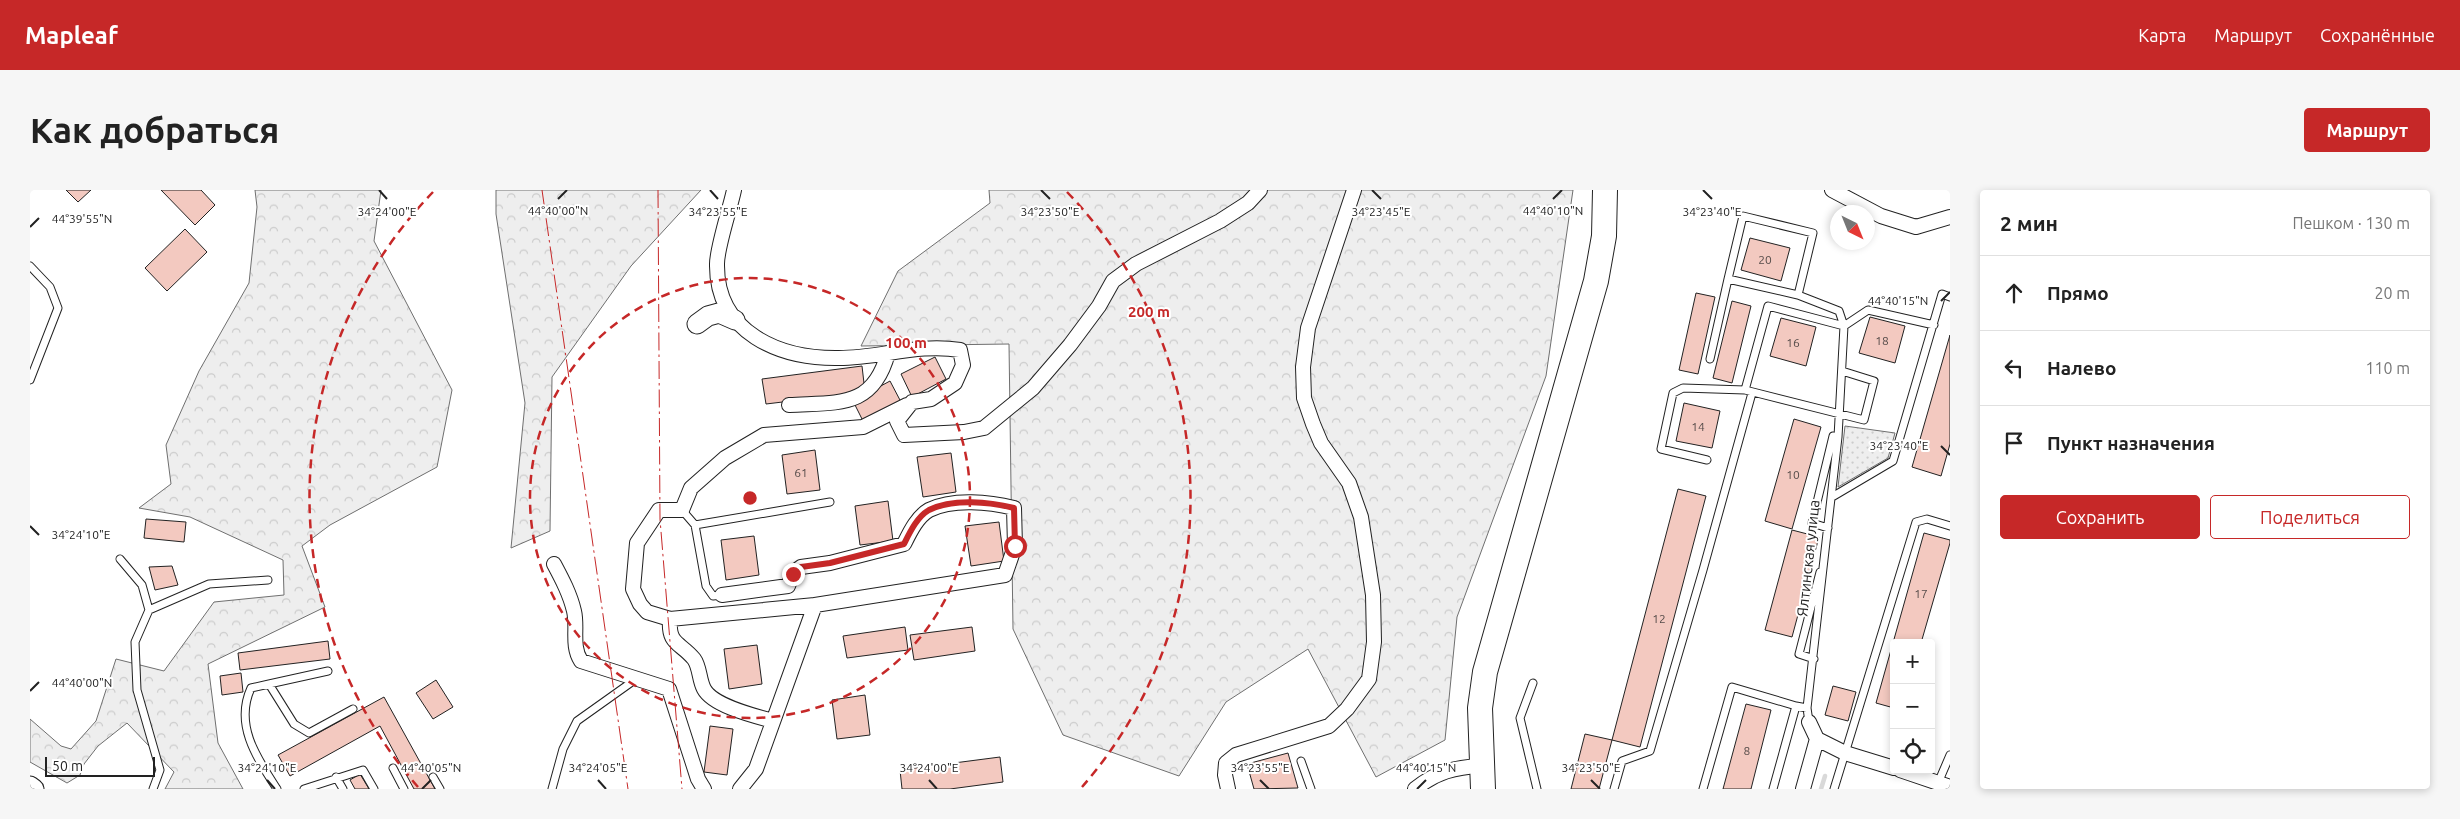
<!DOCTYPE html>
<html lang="ru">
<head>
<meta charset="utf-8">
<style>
	body { margin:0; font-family:Ubuntu,sans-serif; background:#f6f6f6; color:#222 }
	.controls { position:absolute; right:15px; bottom:15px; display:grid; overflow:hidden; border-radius:5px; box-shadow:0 2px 8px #0003 }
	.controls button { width:45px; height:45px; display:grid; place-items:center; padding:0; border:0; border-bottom:1px solid #e0e0e0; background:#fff; color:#222; font:25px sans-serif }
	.compass { position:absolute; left:1800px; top:15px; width:45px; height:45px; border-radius:50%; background:#fff; box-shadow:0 2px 8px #0003; rotate:137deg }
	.scale { position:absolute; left:15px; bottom:12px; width:110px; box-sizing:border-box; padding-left:5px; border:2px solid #222; border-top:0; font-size:14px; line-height:18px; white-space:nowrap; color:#222; -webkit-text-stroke:4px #fff; paint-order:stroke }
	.stop { position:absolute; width:15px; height:15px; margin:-11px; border:4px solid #c62828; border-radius:50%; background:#fff }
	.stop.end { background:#c62828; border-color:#fff; box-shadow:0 1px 5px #0008 }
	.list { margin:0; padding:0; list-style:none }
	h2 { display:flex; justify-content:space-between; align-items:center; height:65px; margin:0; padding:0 20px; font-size:21px }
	h2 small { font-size:16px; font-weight:400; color:#767676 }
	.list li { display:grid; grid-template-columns:32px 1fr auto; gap:15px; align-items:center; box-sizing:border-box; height:75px; padding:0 20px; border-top:1px solid #e0e0e0 }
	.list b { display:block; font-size:19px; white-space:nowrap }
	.list em { font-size:16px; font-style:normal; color:#767676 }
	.actions { display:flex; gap:10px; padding:15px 20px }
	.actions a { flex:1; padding:11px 0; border:1px solid #c62828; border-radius:5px; text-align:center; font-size:18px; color:#c62828 }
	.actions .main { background:#c62828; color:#fff }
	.icon { flex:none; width:28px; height:28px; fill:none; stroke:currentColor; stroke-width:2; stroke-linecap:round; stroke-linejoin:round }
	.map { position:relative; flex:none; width:1920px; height:599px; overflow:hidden; border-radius:5px }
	header { display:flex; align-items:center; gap:30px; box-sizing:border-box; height:70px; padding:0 25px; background:#c62828; color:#fff }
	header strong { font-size:24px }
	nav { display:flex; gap:28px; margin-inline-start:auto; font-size:18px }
	.intro { display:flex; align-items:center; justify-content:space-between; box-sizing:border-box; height:120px; padding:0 30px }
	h1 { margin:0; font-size:35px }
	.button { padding:12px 22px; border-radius:5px; background:#c62828; color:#fff; font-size:18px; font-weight:700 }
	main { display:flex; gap:30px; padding:0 30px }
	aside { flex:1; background:#fff; border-radius:5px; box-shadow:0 2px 8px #0003 }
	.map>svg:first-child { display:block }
	.grass { fill:url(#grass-dots); stroke:#6f6f6f }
	.forest { fill:url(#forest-crowns); stroke:#6f6f6f }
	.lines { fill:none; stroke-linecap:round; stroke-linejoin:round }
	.stream { stroke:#d9d9d9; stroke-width:4.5 }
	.building { fill:#f3c9c0; stroke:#222 }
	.lane-casing { stroke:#222; stroke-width:9 }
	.street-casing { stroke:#222; stroke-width:16 }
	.secondary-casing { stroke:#222; stroke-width:21 }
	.highway-casing { stroke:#222; stroke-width:26 }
	.lane { stroke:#fff; stroke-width:7 }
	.street { stroke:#fff; stroke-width:14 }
	.secondary { stroke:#fff; stroke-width:19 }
	.highway { stroke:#fff; stroke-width:24 }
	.power { stroke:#c62828; stroke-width:1; stroke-dasharray:18 4 2.5 4; stroke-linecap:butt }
	.route { stroke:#c62828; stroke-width:6 }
	.ticks { fill:none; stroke:#222; stroke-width:2 }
	.ring { fill:none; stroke:#c62828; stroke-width:2.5; stroke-dasharray:9 6 }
	.labels { text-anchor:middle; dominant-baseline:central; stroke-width:4; stroke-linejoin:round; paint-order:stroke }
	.number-label { font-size:12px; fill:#564c4a }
	.street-label { font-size:15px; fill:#222; stroke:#fff }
	.ticks-label { font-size:12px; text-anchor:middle; fill:#222; stroke:#fff; stroke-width:4; stroke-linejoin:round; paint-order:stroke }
	.centre { fill:#c62828; stroke:#fff; stroke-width:2.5 }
	.ring-label { font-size:15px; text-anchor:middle; font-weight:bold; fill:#c62828; stroke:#fff; stroke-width:4; stroke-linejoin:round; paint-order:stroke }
</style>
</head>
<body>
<header>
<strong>Mapleaf</strong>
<nav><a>Карта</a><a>Маршрут</a><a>Сохранённые</a></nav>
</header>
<div class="intro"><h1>Как добраться</h1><a class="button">Маршрут</a></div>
<main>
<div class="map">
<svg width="1920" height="599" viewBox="0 0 1920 599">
	<defs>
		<pattern id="grass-dots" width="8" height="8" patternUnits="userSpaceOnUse" patternTransform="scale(1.25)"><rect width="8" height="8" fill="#eee"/><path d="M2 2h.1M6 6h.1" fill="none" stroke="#ccc" stroke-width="1.8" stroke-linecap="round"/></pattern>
		<pattern id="forest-crowns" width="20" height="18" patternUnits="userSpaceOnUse" patternTransform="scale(1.25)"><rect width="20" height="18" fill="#eee"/><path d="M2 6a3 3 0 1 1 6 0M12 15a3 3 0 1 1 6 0" fill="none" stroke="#ccc"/></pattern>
	</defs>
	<rect width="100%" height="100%" fill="#fff"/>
	<!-- grass -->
	<path class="grass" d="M1815,236L1865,243L1858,268L1808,297Z"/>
	<!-- forest -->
	<path class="forest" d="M225,0H351L344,51L422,200L407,277L300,335L272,356L295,417L178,474L188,553L213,599H135L144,582L97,533L68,556L54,574L50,585L37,593L0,572V529L31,556L41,559L66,531L86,469L134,481L184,412L254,405L253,370L160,327L109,318L141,294L136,255L169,181L219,93L227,17Z
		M466,0H671L601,76L522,187L520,341L481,358L495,213L466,24Z
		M959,0H1543L1516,186L1427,427L1415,550L1346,587L1278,459L1196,512L1149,586L1033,545L983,439L979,154L831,156L868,81L960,13Z"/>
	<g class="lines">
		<!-- stream -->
		<path class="stream" d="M1791,599L1795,586"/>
	</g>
	<!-- building -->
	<path class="building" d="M36,0H61L48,12Z
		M131,0H171L185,15L165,35Z
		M155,39L177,62L137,101L115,78Z
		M1720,48L1760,58L1751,91L1711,80Z
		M1666,103L1685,107L1668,184L1649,180Z
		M1702,111L1721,116L1702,193L1683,188Z
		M1840,127L1875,136L1865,173L1829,163Z
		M1751,128L1786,137L1776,176L1740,166Z
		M1920,145V254L1911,286L1882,277Z
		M905,167L916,189L882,207L871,184Z
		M832,176L835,202L736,214L732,189Z
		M860,191L871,212L833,231L823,211Z
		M1654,213L1690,221L1682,258L1646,251Z
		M1764,229L1791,237L1762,339L1735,331Z
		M785,260L790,300L757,304L752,265Z
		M921,263L926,302L893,307L887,267Z
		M1648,299L1676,306L1610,557L1582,550Z
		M858,311L863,351L830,355L825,316Z
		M116,329L156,332L154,352L114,348Z
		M969,332L974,371L941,376L935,336Z
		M1762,340L1789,347L1762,447L1735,440Z
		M1894,343L1920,350V353L1891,453H1864V518L1846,513Z
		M724,346L729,385L696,390L691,350Z
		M142,376L148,395L125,400L119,377Z
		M875,437L878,460L817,468L813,446Z
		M942,437L945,461L884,470L880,445Z
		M298,451L300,469L210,480L208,463Z
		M727,455L732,494L699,499L694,459Z
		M211,483L213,502L192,505L190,486Z
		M406,490L423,517L403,529L386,503Z
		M1803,496L1826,502L1818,531L1795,525Z
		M835,505L840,545L807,549L802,510Z
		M354,507L405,599H384L350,536L260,586L248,565Z
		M1716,514L1741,520L1721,599H1693Z
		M680,536L703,539L697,585L674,582Z
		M1555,544L1582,550L1569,599H1541Z
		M1258,563L1268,598L1224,599L1217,574Z
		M970,567L973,592L920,599H872L870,580Z
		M330,584L339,599H325L320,590Z"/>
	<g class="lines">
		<!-- lane casing -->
		<g class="lane-casing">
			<path id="lane" d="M0,76L20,97L28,118L0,190
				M1768,105L1783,43L1713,26L1698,89L1768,105L1809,121L1814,136L1808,247L1777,518L1779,532
				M1680,169L1698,89
				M1812,181L1844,191L1834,230L1715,200L1738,116L1814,136L1838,120L1904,135
				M1677,270L1631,259L1643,203L1653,198L1715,200
				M1802,307L1863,271L1912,104L1920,107
				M652,320L665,335
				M1798,338L1782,333L1803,246L1808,247
				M90,369L112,395L119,420L105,452L107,500L130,580L123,599
				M692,405L683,406L676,396L665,335L800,312
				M119,420L179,394L238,390
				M1784,469L1769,464L1790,382
				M1503,493L1490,528L1507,599
				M239,494L298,481
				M1271,571L1281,599
				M363,578L374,599
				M306,587L313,599
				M403,587L410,599
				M1908,593L1920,565
				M247,599C227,568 204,535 221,498L239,494L264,534L279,543L323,519
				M274,599L333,580L344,599
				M522,599L533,559L547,531L606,489
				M1584,599L1592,571L1620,561L1673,380L1722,203
				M1673,599L1702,497L1766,516L1777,518
				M1743,599L1766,516
				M1804,599L1886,332L1897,329L1920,336"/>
		</g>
		<!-- street casing -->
		<g class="street-casing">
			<path id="street" d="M704,0C700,19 687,57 687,74C686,143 750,169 809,168C850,168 889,153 930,160L933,175L925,193L901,209L882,212L867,231L874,245L934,242L954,238L1003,198L1040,155L1069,116L1083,91L1106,74L1190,31L1218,13L1230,0
				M1802,0L1851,26L1886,37L1920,27
				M759,215C808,212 843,219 858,163
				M524,374C532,389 540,404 544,421C548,437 541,456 551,471L639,499L668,589L674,599
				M692,405L758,396L763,383L771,377L800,373L874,354C880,342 887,327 899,320C923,308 960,312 984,318L985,356L975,385L785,415L726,579L710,599
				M640,429L617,422L610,414L603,399L607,353L629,320H652L661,298L695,268L734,245L833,237L877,215
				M743,531C725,526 683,516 674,499C669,490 670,477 664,469C650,452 638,455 640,429L785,415
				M1787,549L1815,563L1864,578
				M1870,580L1920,597
				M1198,599L1195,585L1196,573L1206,565L1299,536L1317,519L1339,489L1344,452L1343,405L1331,327L1319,293L1291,253L1283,234L1274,208L1273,177L1278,138L1324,0
				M1385,599C1406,582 1425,577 1451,576
				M1773,599L1787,549L1779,532"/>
		</g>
		<!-- secondary casing -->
		<g class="secondary-casing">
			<path id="secondary" d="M667,134L678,126L689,123L705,130
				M0,596L4,599"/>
		</g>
		<!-- highway casing -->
		<g class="highway-casing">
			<path id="highway" d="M1453,599L1450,518L1455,482L1566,91L1574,46L1575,0"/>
		</g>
		<!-- lane -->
		<use href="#lane" class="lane"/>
		<!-- street -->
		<use href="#street" class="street"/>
		<!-- secondary -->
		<use href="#secondary" class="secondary"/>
		<!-- highway -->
		<use href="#highway" class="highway"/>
		<!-- power -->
		<path class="power" d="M512,0L598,599
			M628,0L630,329L652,599"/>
	</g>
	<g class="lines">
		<!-- route -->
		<path class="route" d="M763,384L771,377L800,373L874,354C880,342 887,327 899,320C923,308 960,312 984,318L985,356"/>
	</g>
	<!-- ticks -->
	<path class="ticks" d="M349,0L357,9M680,0L688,9M1011,0L1020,9M1342,0L1351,9M1673,0L1682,9M528,9L537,0M1523,9L1532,0M0,37L9,28M1911,111L1920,102M1911,256L1920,265M0,336L9,345M0,501L9,492M237,590L245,599M568,590L576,599M899,590L907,599M1230,590L1239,599M1561,590L1570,599M392,599L401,590M1387,599L1396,590"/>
	<!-- distance rings -->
	<g class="ring">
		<circle cx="720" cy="308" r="220"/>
		<path d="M388 597A440 440 0 0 1 403 2M1037 2A440 440 0 0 1 1052 597"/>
	</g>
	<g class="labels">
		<!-- number labels -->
		<g class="number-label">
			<text x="1735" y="69">20</text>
			<text x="1852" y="150">18</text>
			<text x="1763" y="152">16</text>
			<text x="1668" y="236">14</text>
			<text x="771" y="282">61</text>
			<text x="1763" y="284">10</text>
			<text x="1891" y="403">17</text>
			<text x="1629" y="428">12</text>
			<text x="1717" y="560">8</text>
		</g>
		<!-- street labels -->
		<g class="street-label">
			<text transform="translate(1778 368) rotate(-84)">Ялтинская улица</text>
		</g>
	</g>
	<g class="ticks-label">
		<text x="528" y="25">44°40'00"N</text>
		<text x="1523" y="25">44°40'10"N</text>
		<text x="357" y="26">34°24'00"E</text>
		<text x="688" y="26">34°23'55"E</text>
		<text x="1020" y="26">34°23'50"E</text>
		<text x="1351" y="26">34°23'45"E</text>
		<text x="1682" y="26">34°23'40"E</text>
		<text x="52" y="33">44°39'55"N</text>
		<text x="1868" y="115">44°40'15"N</text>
		<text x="1869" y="260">34°23'40"E</text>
		<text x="51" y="349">34°24'10"E</text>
		<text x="52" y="497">44°40'00"N</text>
		<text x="237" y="582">34°24'10"E</text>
		<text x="568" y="582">34°24'05"E</text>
		<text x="899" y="582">34°24'00"E</text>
		<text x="1230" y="582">34°23'55"E</text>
		<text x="1561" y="582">34°23'50"E</text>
		<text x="401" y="582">44°40'05"N</text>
		<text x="1396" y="582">44°40'15"N</text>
	</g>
	<circle cx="720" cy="308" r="8" class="centre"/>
	<g class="ring-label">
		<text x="1119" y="127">200 m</text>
		<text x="876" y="158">100 m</text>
	</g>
</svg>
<div class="controls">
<button>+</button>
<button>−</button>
<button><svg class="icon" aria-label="locate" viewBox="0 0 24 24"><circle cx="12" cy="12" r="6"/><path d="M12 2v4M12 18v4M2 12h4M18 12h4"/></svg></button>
</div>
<svg class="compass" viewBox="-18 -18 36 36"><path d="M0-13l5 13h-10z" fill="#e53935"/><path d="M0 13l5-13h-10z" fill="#767676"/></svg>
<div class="scale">50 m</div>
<div class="stop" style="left:985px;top:356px"></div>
<div class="stop end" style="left:763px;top:384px"></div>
</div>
<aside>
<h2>2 мин<small>Пешком · 130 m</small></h2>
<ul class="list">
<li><svg class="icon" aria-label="ahead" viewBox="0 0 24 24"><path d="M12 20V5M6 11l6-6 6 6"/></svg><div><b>Прямо</b></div><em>20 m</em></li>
<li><svg class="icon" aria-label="left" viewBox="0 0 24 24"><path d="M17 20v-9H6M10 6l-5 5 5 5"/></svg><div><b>Налево</b></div><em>110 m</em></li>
<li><svg class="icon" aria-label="arrive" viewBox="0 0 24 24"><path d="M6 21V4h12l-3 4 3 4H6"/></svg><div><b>Пункт назначения</b></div></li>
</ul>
<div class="actions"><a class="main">Сохранить</a><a>Поделиться</a></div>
</aside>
</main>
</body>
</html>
